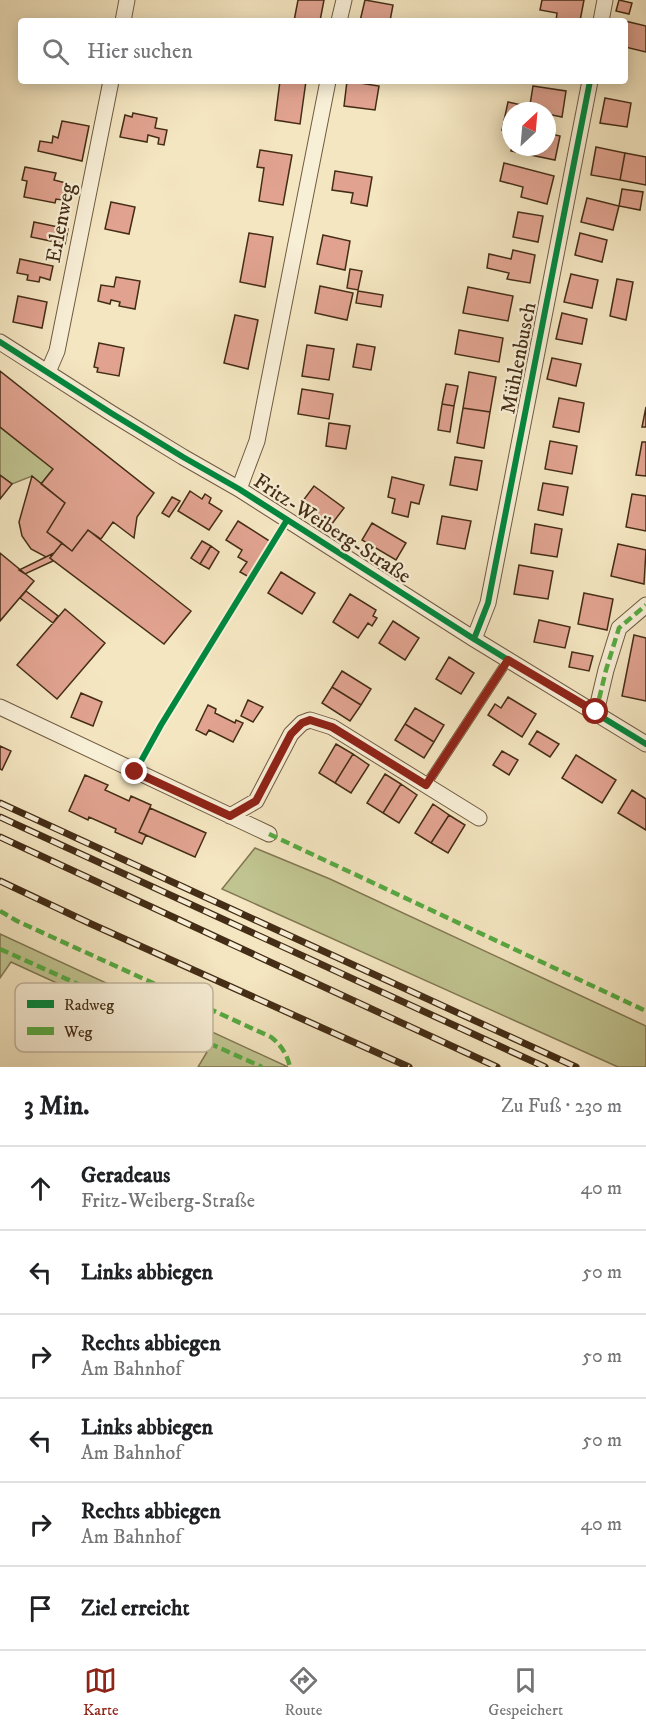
<!DOCTYPE html>
<html lang="de">
<head>
<meta charset="utf-8">
<style>
	body { margin:0; font-family:"IM FELL DW Pica",serif; background:#f6f6f6; color:#202124 }
	.compass { position:absolute; left:502px; top:102px; width:54px; height:54px; border-radius:50%; background:#fff; box-shadow:0 3px 15px #0003; rotate:26deg }
	.stop { position:absolute; width:18px; height:18px; margin:-14px; border:4px solid #8f2418; border-radius:50%; background:#fff }
	.stop.end { background:#8f2418; border-color:#fff; box-shadow:0 2px 6px #0008 }
	.list { margin:0; padding:0; list-style:none }
	h2 { display:flex; justify-content:space-between; align-items:center; height:78px; margin:0; padding:0 24px; font-size:26px }
	h2 small { font-size:20px; font-weight:400; color:#757577 }
	.list li { display:grid; grid-template-columns:39px 1fr auto; gap:18px; align-items:center; box-sizing:border-box; height:84px; padding:0 24px; border-top:2px solid #e0e0e0 }
	.list b { display:block; font-size:22px; white-space:nowrap }
	.list p { margin:0; font-size:20px; white-space:nowrap; color:#757577 }
	.list em { font-size:20px; font-style:normal; color:#757577 }
	.icon { flex:none; width:33px; height:33px; fill:none; stroke:currentColor; stroke-width:2; stroke-linecap:round; stroke-linejoin:round }
	.map { position:relative; flex:none; width:646px; height:1067px; overflow:hidden }
	.search { position:absolute; background:#fff; box-shadow:0 3px 15px #0003; left:18px; right:18px; top:18px; height:66px; display:flex; align-items:center; gap:15px; box-sizing:border-box; padding:0 21px; border-radius:6px; color:#757577; font-size:22px }
	.sheet { height:582px; background:#fff }
	nav { display:flex; justify-content:space-around; align-items:center; box-sizing:border-box; height:84px; border-top:2px solid #e0e0e0; background:#fff; font-size:16px; color:#757577 }
	nav a { display:grid; justify-items:center; gap:3px }
	nav .on { color:#8f2418 }
	.map>svg:first-child { display:block }
	.green { fill:#c0c490; stroke:#827853; stroke-width:1.5 }
	.building { fill:#e1a390; stroke:#442d16; stroke-width:1.5 }
	.lines { fill:none; stroke-linecap:round; stroke-linejoin:round }
	.lane-casing { stroke:#705b41; stroke-width:10 }
	.street-casing { stroke:#705b41; stroke-width:17 }
	.lane { stroke:#f8efd7; stroke-width:8 }
	.street { stroke:#f8efd7; stroke-width:15 }
	.rail-casing { stroke:#442d16; stroke-width:7 }
	.rail { stroke:#f8efd7; stroke-width:4.5; stroke-dasharray:14; stroke-linecap:butt }
	.quiet { stroke:#56ab42; stroke-width:4.5; stroke-dasharray:9 4.5; stroke-linecap:butt }
	.cycleway-casing { stroke:#f8efd7; stroke-width:10 }
	.cycleway { stroke:#00873e; stroke-width:6 }
	.route { stroke:#8f2418; stroke-width:8 }
	.labels { text-anchor:middle; dominant-baseline:central; stroke-width:4.5; stroke-linejoin:round; paint-order:stroke }
	.street-label { font-size:21px; fill:#442d16; stroke:#f8efd7 }
	.key { fill:#f8efd7; stroke:#c2b59d; stroke-width:1.5 }
	.key-label { font-size:16px; fill:#442d16 }
</style>
</head>
<body>
<div class="map">
<svg width="646" height="1067" viewBox="0 0 646 1067">
	<rect width="100%" height="100%" fill="#f4e6c1"/>
	<filter id="stains"><feTurbulence type="fractalNoise" baseFrequency=".00333" numOctaves="4"/><feColorMatrix values="0 0 0 0 .2 0 0 0 0 .09 0 0 0 0 .02 0 0 0 .5 -.17"/></filter>
	<radialGradient id="worn" r=".72"><stop offset=".6" stop-color="#630" stop-opacity="0"/><stop offset="1" stop-color="#630" stop-opacity=".3"/></radialGradient>
	<!-- green -->
	<path class="green" d="M0,427L53,469L41,484L32,476L12,484L0,475Z
		M255,848L330,879L646,1026V1067H618L222,889Z
		M0,934L288,1067H198L207,1052L11,962L0,978Z"/>
	<!-- building -->
	<path class="building" d="M298,0H324L320,21H294Z
		M365,0L393,5L390,21H360Z
		M542,0H584L580,21H556L557,13L540,10Z
		M619,0L632,3L629,14L616,11Z
		M625,21L646,26V52L625,47Z
		M280,81H306L300,124L275,120Z
		M347,81L379,86L375,110L344,106Z
		M533,86L566,91L562,117L547,114V111H529Z
		M605,98L631,103L627,127L600,123Z
		M508,102L526,106L525,111H511V131L502,130Z
		M133,113L157,118L155,128L167,130L164,145L158,144L159,138L148,135L147,142L120,137L125,115L132,117Z
		M62,121L89,126L82,161L38,151L40,141L52,143L53,136L58,138Z
		M547,133L560,136L555,160L511,151L512,147H547Z
		M596,147L625,153L620,180L591,175Z
		M260,150L292,155L283,205L259,201L264,168L257,167Z
		M625,153L646,157V185L620,180Z
		M504,163L554,176L547,204L521,197L523,187L500,181Z
		M25,167L56,173L54,180L66,183L62,200L56,199L55,203L24,197L27,181L22,180Z
		M335,171L372,177L367,206L351,203L353,193L332,190Z
		M622,189L643,192L640,210L619,206Z
		M587,198L619,206L613,230L581,222Z
		M111,202L135,207L129,234L105,229Z
		M518,212L543,216L538,242L513,237Z
		M34,222L68,229L65,244L31,237Z
		M249,233L273,237L265,287L240,282Z
		M580,233L607,240L602,262L575,255Z
		M323,235L350,241L345,270L317,264Z
		M513,250L535,255L530,283L507,279L509,273L487,268L489,254L511,259Z
		M20,259L53,266L50,280L40,277L39,282L27,280L28,275L17,273Z
		M350,269L362,271L358,290L347,288Z
		M571,274L598,280L592,308L564,302Z
		M116,277L140,281L135,309L119,306L120,302L111,300L110,304L98,301L101,285L114,287Z
		M617,279L633,282L626,320L610,316Z
		M320,286L353,293L347,320L315,313Z
		M468,287L513,296L508,321L463,313Z
		M358,291L383,295L381,307L356,303Z
		M18,296L47,302L42,328L13,322Z
		M562,313L587,319L582,344L556,339Z
		M235,315L258,320L248,369L224,363Z
		M459,330L503,338L499,362L455,354Z
		M99,343L124,348L119,376L97,372L98,368L94,367Z
		M357,344L375,347L371,370L353,367Z
		M307,345L334,349L329,380L302,376Z
		M552,358L581,364L576,386L547,379Z
		M0,371L154,493L137,517L134,538L113,522L101,539L88,530L72,551L47,532L65,503L41,484L53,469L0,427Z
		M469,372L496,377L490,412L463,408Z
		M446,384L458,386L454,406L442,404Z
		M302,389L333,394L329,419L298,414Z
		M559,398L584,403L579,432L553,427Z
		M442,404L454,406L450,432L438,430Z
		M646,407V427H642Z
		M463,408L490,412L484,448L457,443Z
		M329,423L350,426L346,449L326,446Z
		M550,441L577,446L572,474L545,469Z
		M642,442H646V476L636,475Z
		M455,457L482,461L477,490L450,485Z
		M0,475L12,484L0,499Z
		M32,476L65,503L47,532L62,543L54,553L46,557L31,549L22,536L19,522Z
		M392,477L424,485L419,504L411,502L408,517L392,513L395,499L388,497Z
		M543,483L568,487L563,515L538,510Z
		M314,486L344,508L328,529L299,506Z
		M190,491L202,499L205,494L211,498L209,503L222,511L209,530L178,511Z
		M632,494L646,496V531L626,527Z
		M172,497L180,501L169,517L162,513Z
		M442,516L471,521L465,549L437,544Z
		M238,521L271,542L249,577L240,572L247,562L238,557L242,550L226,540Z
		M372,523L406,543L396,560L362,540Z
		M535,524L562,529L557,557L531,553Z
		M88,530L191,611L164,644L50,558L62,543L72,551Z
		M202,541L211,546L200,564L191,558Z
		M618,544L646,550L644,584L611,576Z
		M211,546L219,552L209,569L200,564Z
		M0,553L34,581L0,621Z
		M54,553L50,558L53,561L25,574L19,570Z
		M519,565L553,571L548,599L514,594Z
		M281,572L315,593L302,614L268,593Z
		M26,591L58,616L53,623L20,598Z
		M584,593L613,599L607,630L578,624Z
		M350,594L376,610L373,616L377,618L372,626L368,623L358,638L333,622Z
		M65,609L105,643L57,699L17,665Z
		M539,620L570,627L565,648L534,642Z
		M393,621L419,638L405,660L379,643Z
		M634,635L646,638V701L622,696Z
		M572,652L593,656L589,671L569,667Z
		M449,657L474,673L461,694L436,679Z
		M342,671L371,689L361,705L332,687Z
		M332,687L361,705L350,721L322,703Z
		M81,693L102,702L93,726L71,717Z
		M508,697L536,714L522,737L488,715L495,704L501,708Z
		M248,700L263,707L253,722L241,716Z
		M208,705L216,709L215,713L235,723L236,720L243,723L233,742L209,730L206,735L196,730Z
		M415,708L444,725L434,742L405,724Z
		M405,724L434,742L424,758L395,740Z
		M537,731L559,744L550,757L529,744Z
		M336,744L353,754L335,783L319,773Z
		M0,746L11,751L2,770L0,769Z
		M502,751L518,760L509,775L493,765Z
		M353,754L369,765L351,793L335,783Z
		M576,755L616,780L602,803L562,778Z
		M385,774L401,784L383,813L367,803Z
		M85,775L108,785L105,790L129,801L131,796L151,805L139,832L146,835L142,844L115,832L116,829L89,817L88,820L69,811Z
		M401,784L417,795L399,823L383,813Z
		M632,790L646,799V830L618,813Z
		M433,804L449,815L431,843L415,833Z
		M150,808L206,833L195,857L139,832Z
		M449,815L465,825L448,853L431,843Z"/>
	<g class="lines">
		<!-- lane casing -->
		<g class="lane-casing">
			<path id="lane" d="M426,785L508,660"/>
		</g>
		<!-- street casing -->
		<g class="street-casing">
			<path id="street" d="M123,21L127,0
				M339,21L344,0
				M601,21L605,0
				M0,342L111,413L183,457L239,489L474,639L646,744
				M48,372L57,351L111,81
				M239,489L257,441L328,81
				M474,639L488,603L590,81
				M0,707L269,834
				M596,712L606,670L619,628L646,605
				M230,816L256,801L291,734L302,723L310,720L332,727L479,818"/>
		</g>
		<!-- lane -->
		<use href="#lane" class="lane"/>
		<!-- street -->
		<use href="#street" class="street"/>
		<!-- rail casing -->
		<g class="rail-casing">
			<path id="rail" d="M0,803L576,1067
				M0,817L545,1067
				M0,837L497,1067
				M0,881L89,923L409,1067"/>
		</g>
		<!-- rail -->
		<use href="#rail" class="rail"/>
		<!-- quiet -->
		<path class="quiet" d="M596,712L606,670L619,628L646,605
			M269,834L646,1011
			M0,911L17,921L271,1037C281,1045 287,1054 290,1067
			M0,949L262,1067"/>
		<!-- cycleway casing -->
		<g class="cycleway-casing">
			<path id="cycleway" d="M0,342L111,413L183,457L239,489L474,639L646,744
				M474,639L488,603L590,81
				M135,772L161,725L287,520"/>
		</g>
		<!-- cycleway -->
		<use href="#cycleway" class="cycleway"/>
	</g>
	<g class="lines">
		<!-- route -->
		<path class="route" d="M135,772L230,816L256,801L291,734L302,723L310,720L332,727L426,785L508,660L596,712"/>
	</g>
	<g class="labels">
		<!-- street labels -->
		<g class="street-label">
			<text transform="translate(61 223) rotate(-79)">Erlenweg</text>
			<text transform="translate(519 358) rotate(-79)">Mühlenbusch</text>
			<text transform="translate(332 529) rotate(33)">Fritz-Weiberg-Straße</text>
		</g>
	</g>
	<!-- legend -->
	<rect x="15" y="983" width="198" height="69" rx="9" class="key"/>
	<rect x="27" y="1000" width="27" height="8" fill="#00873e"/>
	<rect x="27" y="1027" width="27" height="8" fill="#56ab42"/>
	<g class="key-label">
		<text x="64" y="1010">Radweg</text>
		<text x="64" y="1037">Weg</text>
	</g>
	<rect width="100%" height="100%" filter="url(#stains)"/>
	<rect width="100%" height="100%" fill="url(#worn)"/>
</svg>
<svg class="compass" viewBox="-18 -18 36 36"><path d="M0-13l5 13h-10z" fill="#e53935"/><path d="M0 13l5-13h-10z" fill="#757577"/></svg>
<div class="stop" style="left:596px;top:712px"></div>
<div class="stop end" style="left:135px;top:772px"></div>
<div class="search"><svg class="icon" aria-label="search" viewBox="0 0 24 24"><circle cx="10" cy="10" r="6"/><path d="M15 15l6 6"/></svg>Hier suchen</div>
</div>
<section class="sheet">
<h2>3 Min.<small>Zu Fuß · 230 m</small></h2>
<ul class="list">
<li><svg class="icon" aria-label="ahead" viewBox="0 0 24 24"><path d="M12 20V5M6 11l6-6 6 6"/></svg><div><b>Geradeaus</b><p>Fritz-Weiberg-Straße</p></div><em>40 m</em></li>
<li><svg class="icon" aria-label="left" viewBox="0 0 24 24"><path d="M17 20v-9H6M10 6l-5 5 5 5"/></svg><div><b>Links abbiegen</b></div><em>50 m</em></li>
<li><svg class="icon" aria-label="right" viewBox="0 0 24 24"><path d="M7 20v-9h11M14 6l5 5-5 5"/></svg><div><b>Rechts abbiegen</b><p>Am Bahnhof</p></div><em>50 m</em></li>
<li><svg class="icon" aria-label="left" viewBox="0 0 24 24"><path d="M17 20v-9H6M10 6l-5 5 5 5"/></svg><div><b>Links abbiegen</b><p>Am Bahnhof</p></div><em>50 m</em></li>
<li><svg class="icon" aria-label="right" viewBox="0 0 24 24"><path d="M7 20v-9h11M14 6l5 5-5 5"/></svg><div><b>Rechts abbiegen</b><p>Am Bahnhof</p></div><em>40 m</em></li>
<li><svg class="icon" aria-label="arrive" viewBox="0 0 24 24"><path d="M6 21V4h12l-3 4 3 4H6"/></svg><div><b>Ziel erreicht</b></div></li>
</ul>
</section>
<nav>
<a class="on"><svg class="icon" aria-label="map" viewBox="0 0 24 24"><path d="M3 6l6-2 6 2 6-2v14l-6 2-6-2-6 2zM9 4v14M15 6v14"/></svg>Karte</a>
<a><svg class="icon" aria-label="directions" viewBox="0 0 24 24"><path d="M12 3l9 9-9 9-9-9zM9 14v-3h6M13 9l2 2-2 2"/></svg>Route</a>
<a><svg class="icon" aria-label="saved" viewBox="0 0 24 24"><path d="M7 4h10v16l-5-4-5 4z"/></svg>Gespeichert</a>
</nav>
</body>
</html>
